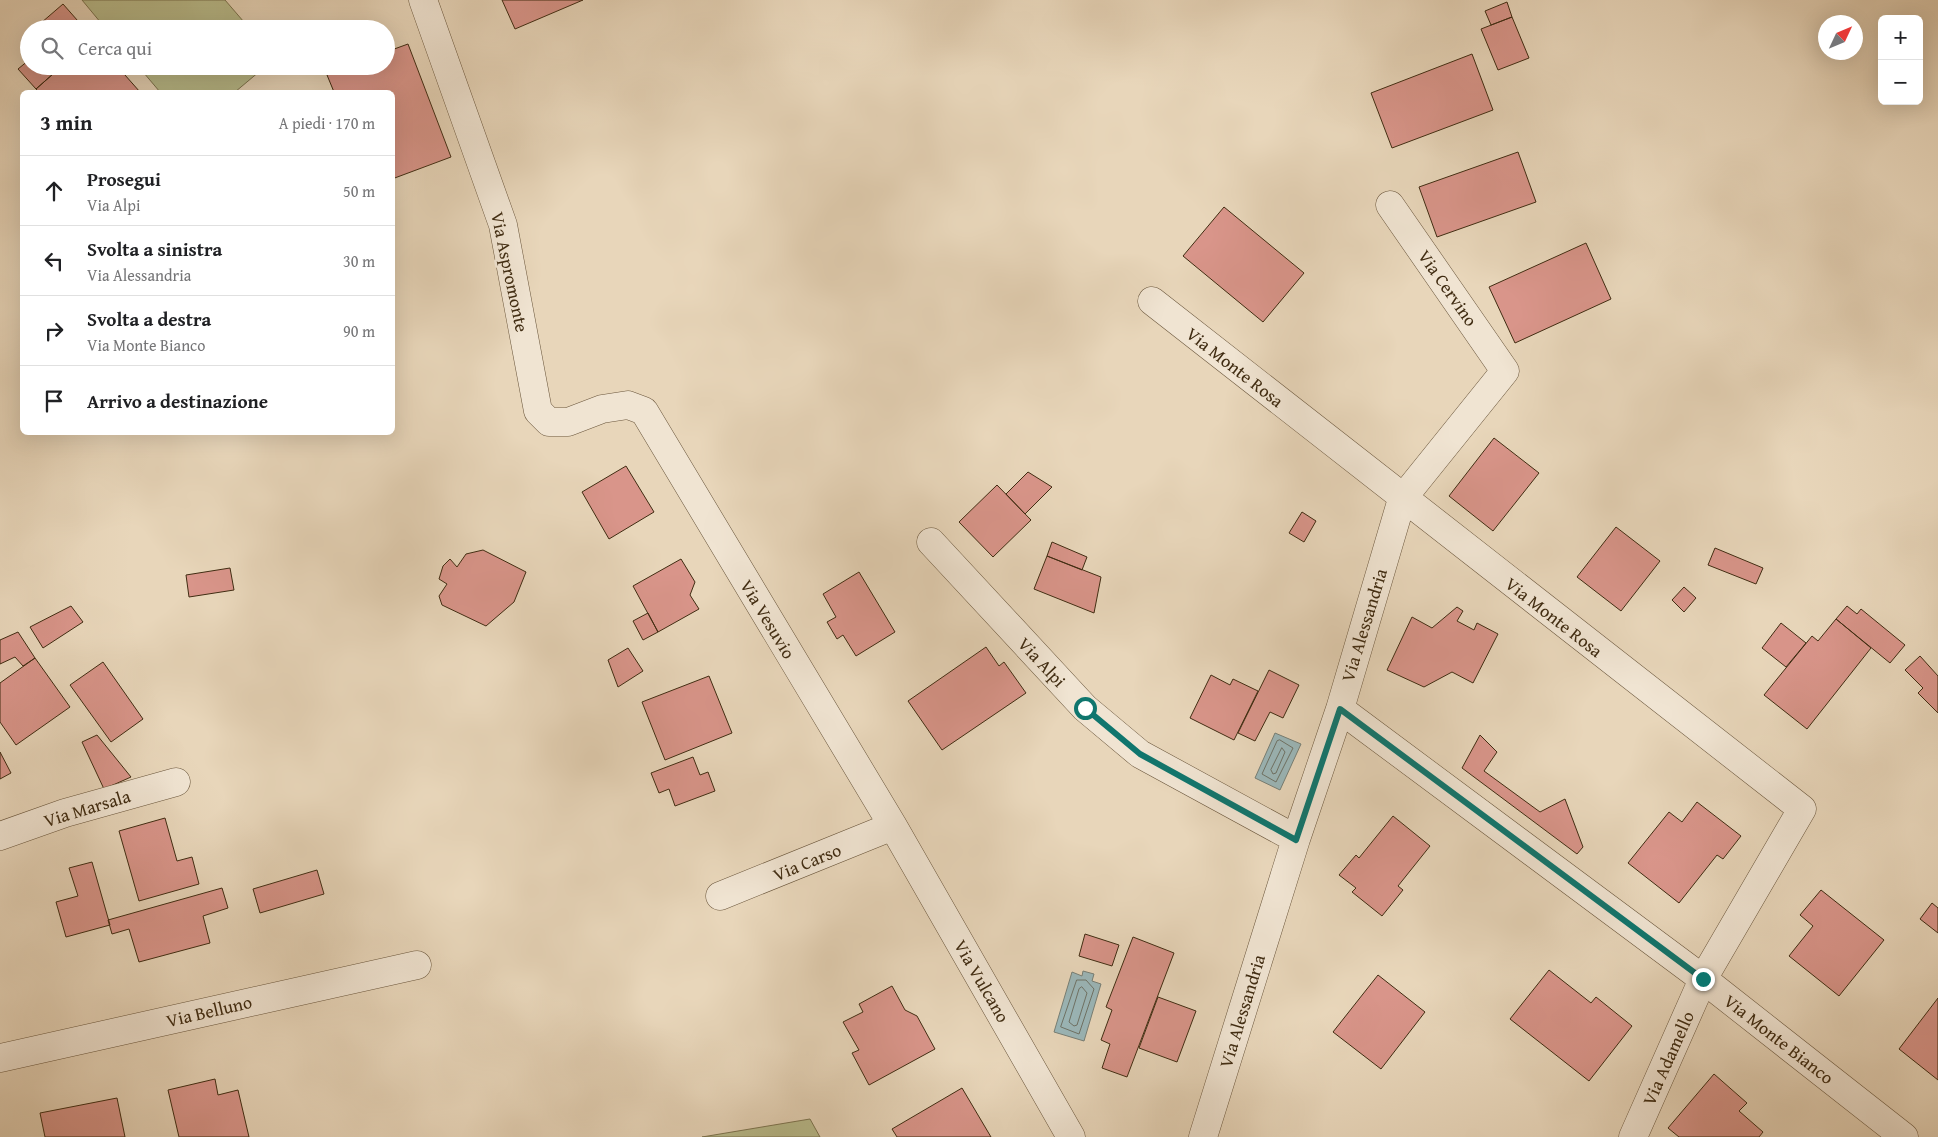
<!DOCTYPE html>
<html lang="it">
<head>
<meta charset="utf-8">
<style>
	body { margin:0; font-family:"Gentium Book Plus",serif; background:#f6f6f6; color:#202124 }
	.controls { position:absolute; right:15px; top:15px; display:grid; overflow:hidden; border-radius:8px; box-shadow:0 5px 20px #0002 }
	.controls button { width:45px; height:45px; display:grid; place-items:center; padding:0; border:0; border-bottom:1px solid #e0e0e0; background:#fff; color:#202124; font:25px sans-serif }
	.compass { position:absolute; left:1818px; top:15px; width:45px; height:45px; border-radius:50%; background:#fff; box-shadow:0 5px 20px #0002; rotate:46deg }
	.stop { position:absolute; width:15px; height:15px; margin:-11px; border:4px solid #0f766e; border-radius:50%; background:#fff }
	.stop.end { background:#0f766e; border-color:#fff; box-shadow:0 1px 5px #0008 }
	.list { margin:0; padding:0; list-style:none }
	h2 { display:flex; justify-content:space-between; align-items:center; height:65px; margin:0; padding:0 20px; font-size:21px }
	h2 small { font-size:16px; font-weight:400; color:#757577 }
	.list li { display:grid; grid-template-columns:32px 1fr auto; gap:15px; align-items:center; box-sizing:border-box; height:70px; padding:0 20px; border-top:1px solid #e0e0e0 }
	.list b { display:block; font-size:19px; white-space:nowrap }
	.list p { margin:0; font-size:16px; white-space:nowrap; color:#757577 }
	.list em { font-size:16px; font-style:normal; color:#757577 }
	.icon { flex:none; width:28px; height:28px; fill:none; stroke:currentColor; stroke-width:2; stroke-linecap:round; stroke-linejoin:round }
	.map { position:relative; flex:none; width:1938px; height:1137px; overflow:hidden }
	.search { position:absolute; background:#fff; box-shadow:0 5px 20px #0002; left:20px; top:20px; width:375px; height:55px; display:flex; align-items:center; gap:12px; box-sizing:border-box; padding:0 18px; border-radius:28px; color:#757577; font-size:19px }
	.panel { position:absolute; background:#fff; box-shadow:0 5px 20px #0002; left:20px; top:90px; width:375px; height:345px; border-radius:8px }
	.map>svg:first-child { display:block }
	.green { fill:#b9bd8d; stroke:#7c7450 }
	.water { fill:#9bb7b9; stroke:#777f76 }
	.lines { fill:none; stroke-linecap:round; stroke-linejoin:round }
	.shore { stroke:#6e7266; stroke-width:1 }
	.building { fill:#d9958a; stroke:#402c12 }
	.minor-casing { stroke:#6a563c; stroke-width:29 }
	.minor { stroke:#f0e4d2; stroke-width:28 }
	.route { stroke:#0f766e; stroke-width:6 }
	.labels { text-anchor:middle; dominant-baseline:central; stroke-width:5; stroke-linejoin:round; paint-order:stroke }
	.street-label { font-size:18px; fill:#402c12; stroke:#f0e4d2 }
</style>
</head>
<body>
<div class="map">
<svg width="1938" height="1137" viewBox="0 0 1938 1137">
	<rect width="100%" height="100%" fill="#e8d6ba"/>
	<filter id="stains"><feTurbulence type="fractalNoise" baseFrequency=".004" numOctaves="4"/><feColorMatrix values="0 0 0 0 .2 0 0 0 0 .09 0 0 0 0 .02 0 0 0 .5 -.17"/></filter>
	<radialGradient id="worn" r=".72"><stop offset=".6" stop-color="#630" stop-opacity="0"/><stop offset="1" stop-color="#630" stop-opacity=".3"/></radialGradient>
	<!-- green -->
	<path class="green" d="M82,0H225L250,29H106Z
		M138,66H266L235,92H160Z
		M810,1119L820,1137H702Z"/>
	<!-- water -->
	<path class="water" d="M1275,733L1301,744L1280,790L1255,778Z
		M1083,971L1094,974L1092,981L1101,984L1084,1041L1054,1032L1072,972L1082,976Z"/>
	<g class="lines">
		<!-- shore -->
		<path class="shore" d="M1280,740L1293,748L1276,782L1262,774L1277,741Z
			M1282,748L1285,752L1276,773L1273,774L1271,770Z
			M1077,980H1086L1094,989L1079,1034L1061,1027Z
			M1082,987L1087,993L1077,1025L1074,1026L1069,1022L1079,989Z"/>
	</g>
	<!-- building -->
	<path class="building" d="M502,0H583L515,29Z
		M1507,2L1512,17L1491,25L1485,11Z
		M63,4L85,29H34Z
		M1512,17L1529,58L1498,70L1481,29Z
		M408,44L451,157L392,179V92H334L327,75L349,66H386V52Z
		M1472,54L1493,110L1392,148L1371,93Z
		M29,60V66H62L36,89L18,69Z
		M62,66H117L140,92H39L36,89Z
		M1518,152L1536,202L1437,237L1419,187Z
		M1224,207L1304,273L1263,322L1183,256Z
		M1586,243L1611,299L1515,343L1489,287Z
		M1494,438L1539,473L1493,531L1449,496Z
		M626,466L654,512L609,539L582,492Z
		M1028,472L1052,487L1025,514L1006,494Z
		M997,485L1031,520L993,557L959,522Z
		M1302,512L1316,521L1304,542L1289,533Z
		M1616,527L1660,561L1621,611L1577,577Z
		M1052,542L1087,557L1082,570L1047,556Z
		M1715,548L1763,568L1756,584L1708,565Z
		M483,550L526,572L514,602L486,626L442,605L439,596L447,584L439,579L443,566L450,559L457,567L466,554Z
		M1047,556L1101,577L1094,613L1034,589Z
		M681,559L695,582L690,595L699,609L658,632L633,586Z
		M230,568L234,590L189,597L186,575Z
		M859,572L895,632L856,656L843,635L837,639L827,622L836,617L823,594Z
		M1684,587L1696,598L1684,612L1672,600Z
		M71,606L83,622L43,648L30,627Z
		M1847,606L1857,614L1861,609L1905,645L1890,663L1836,619Z
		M1457,607L1463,611L1457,621L1474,630L1477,623L1498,634L1473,683L1452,672L1424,687L1387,670L1412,617L1432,628Z
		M648,613L658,632L643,640L633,621Z
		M1836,619L1871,648L1807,729L1764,695L1812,636L1818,641Z
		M1781,623L1806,643L1786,667L1762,648Z
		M18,632L35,658L23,666L15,657L0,664V640Z
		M986,647L999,666L1004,662L1026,693L942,750L908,701Z
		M628,648L643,671L618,687L608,660Z
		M1920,656L1938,676V713L1918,693L1923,688L1905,670Z
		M35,658L70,707L16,745L0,722V683Z
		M103,662L143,719L111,742L70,685Z
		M1269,670L1299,685L1283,718L1270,712L1255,741L1238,733Z
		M1211,675L1230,685L1233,679L1258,691L1234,740L1190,718Z
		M709,676L732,733L665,760L642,702Z
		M97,735L131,777L104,789L82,742Z
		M1480,735L1497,752L1484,771L1540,812L1565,799L1583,847L1577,854L1462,768Z
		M0,752L11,773L0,779Z
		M693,757L700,775L708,772L715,791L675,806L669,789L659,793L651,773Z
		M1697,802L1741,836L1723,859L1717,855L1679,903L1628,863L1669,812L1682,822Z
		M1393,816L1430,846L1398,886L1403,890L1382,916L1352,892L1356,888L1339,875L1356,855L1359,858Z
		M165,818L177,861L192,857L199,884L139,901L119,831Z
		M92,862L110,925L66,937L56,902L78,896L69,868Z
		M317,870L324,894L260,913L253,889Z
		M222,888L228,908L203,916L210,943L139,962L129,929L112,934L108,920Z
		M1821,890L1884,940L1839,996L1789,956L1813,926L1800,915Z
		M1932,903L1938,908V933L1920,919Z
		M1085,934L1119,945L1112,966L1079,956Z
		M1133,937L1174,953L1127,1077L1102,1068L1110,1044L1101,1040L1112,1010L1106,1007Z
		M1549,970L1591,1003L1596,997L1632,1026L1589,1081L1510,1019Z
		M1378,975L1425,1012L1381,1069L1333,1032Z
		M892,986L905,1010L917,1016L935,1049L869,1085L852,1053L859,1050L843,1022L863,1012L859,1004Z
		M1158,997L1196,1011L1177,1062L1139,1048Z
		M1938,998V1080L1899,1049Z
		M1714,1074L1747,1103L1739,1111L1763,1132L1759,1137H1679L1668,1128Z
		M215,1079L218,1095L238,1090L249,1137H179L168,1090Z
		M962,1088L991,1137H897L892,1129Z
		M117,1098L125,1137H45L40,1113Z"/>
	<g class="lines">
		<!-- minor casing -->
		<g class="minor-casing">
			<path id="minor" d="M423,0L503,225L538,411L549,422H568L602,409L628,405L644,411L893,826L1071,1137
				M1152,301L1802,809L1703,979L1633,1137
				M931,542L1085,708L1140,754L1296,839
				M1340,709L1703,979L1904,1137
				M0,836L65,813L176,782
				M720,896L893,826
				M0,1058L417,965
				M1203,1137L1296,839L1340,709L1402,499L1505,371L1390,205"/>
		</g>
		<!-- minor -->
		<use href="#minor" class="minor"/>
	</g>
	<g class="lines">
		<!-- route -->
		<path class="route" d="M1085,708L1140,754L1296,840L1340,709L1703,979"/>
	</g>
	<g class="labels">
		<!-- street labels -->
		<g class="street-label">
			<text transform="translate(510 272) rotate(78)">Via Aspromonte</text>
			<text transform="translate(1448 288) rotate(55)">Via Cervino</text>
			<text transform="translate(1235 367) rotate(38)">Via Monte Rosa</text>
			<text transform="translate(1554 617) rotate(38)">Via Monte Rosa</text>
			<text transform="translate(768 619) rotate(59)">Via Vesuvio</text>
			<text transform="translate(1364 625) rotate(-73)">Via Alessandria</text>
			<text transform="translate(1042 662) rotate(47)">Via Alpi</text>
			<text transform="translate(87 808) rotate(-17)">Via Marsala</text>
			<text transform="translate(807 862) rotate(-22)">Via Carso</text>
			<text transform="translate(982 981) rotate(60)">Via Vulcano</text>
			<text transform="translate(209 1011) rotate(-13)">Via Belluno</text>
			<text transform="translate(1242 1011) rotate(-73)">Via Alessandria</text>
			<text transform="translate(1779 1039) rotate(38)">Via Monte Bianco</text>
			<text transform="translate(1668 1058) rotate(-66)">Via Adamello</text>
		</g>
	</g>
	<rect width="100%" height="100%" filter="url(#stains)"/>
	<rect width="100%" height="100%" fill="url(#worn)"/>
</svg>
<div class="controls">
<button>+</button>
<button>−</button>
</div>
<svg class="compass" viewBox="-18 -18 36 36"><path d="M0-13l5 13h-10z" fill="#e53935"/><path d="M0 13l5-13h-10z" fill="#757577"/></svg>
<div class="stop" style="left:1085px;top:708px"></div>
<div class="stop end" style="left:1703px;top:979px"></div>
<div class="search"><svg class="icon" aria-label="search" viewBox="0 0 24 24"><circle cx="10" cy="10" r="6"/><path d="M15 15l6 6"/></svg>Cerca qui</div>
<section class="panel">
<h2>3 min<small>A piedi · 170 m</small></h2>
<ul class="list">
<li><svg class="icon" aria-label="ahead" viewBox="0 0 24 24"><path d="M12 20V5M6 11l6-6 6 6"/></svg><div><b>Prosegui</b><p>Via Alpi</p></div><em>50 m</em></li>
<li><svg class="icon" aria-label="left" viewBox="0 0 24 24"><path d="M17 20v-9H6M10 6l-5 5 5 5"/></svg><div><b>Svolta a sinistra</b><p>Via Alessandria</p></div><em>30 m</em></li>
<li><svg class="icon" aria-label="right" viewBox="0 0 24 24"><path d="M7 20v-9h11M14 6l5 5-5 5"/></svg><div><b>Svolta a destra</b><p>Via Monte Bianco</p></div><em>90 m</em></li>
<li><svg class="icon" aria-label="arrive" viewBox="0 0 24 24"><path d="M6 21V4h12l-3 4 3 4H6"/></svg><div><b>Arrivo a destinazione</b></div></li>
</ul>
</section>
</div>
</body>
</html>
